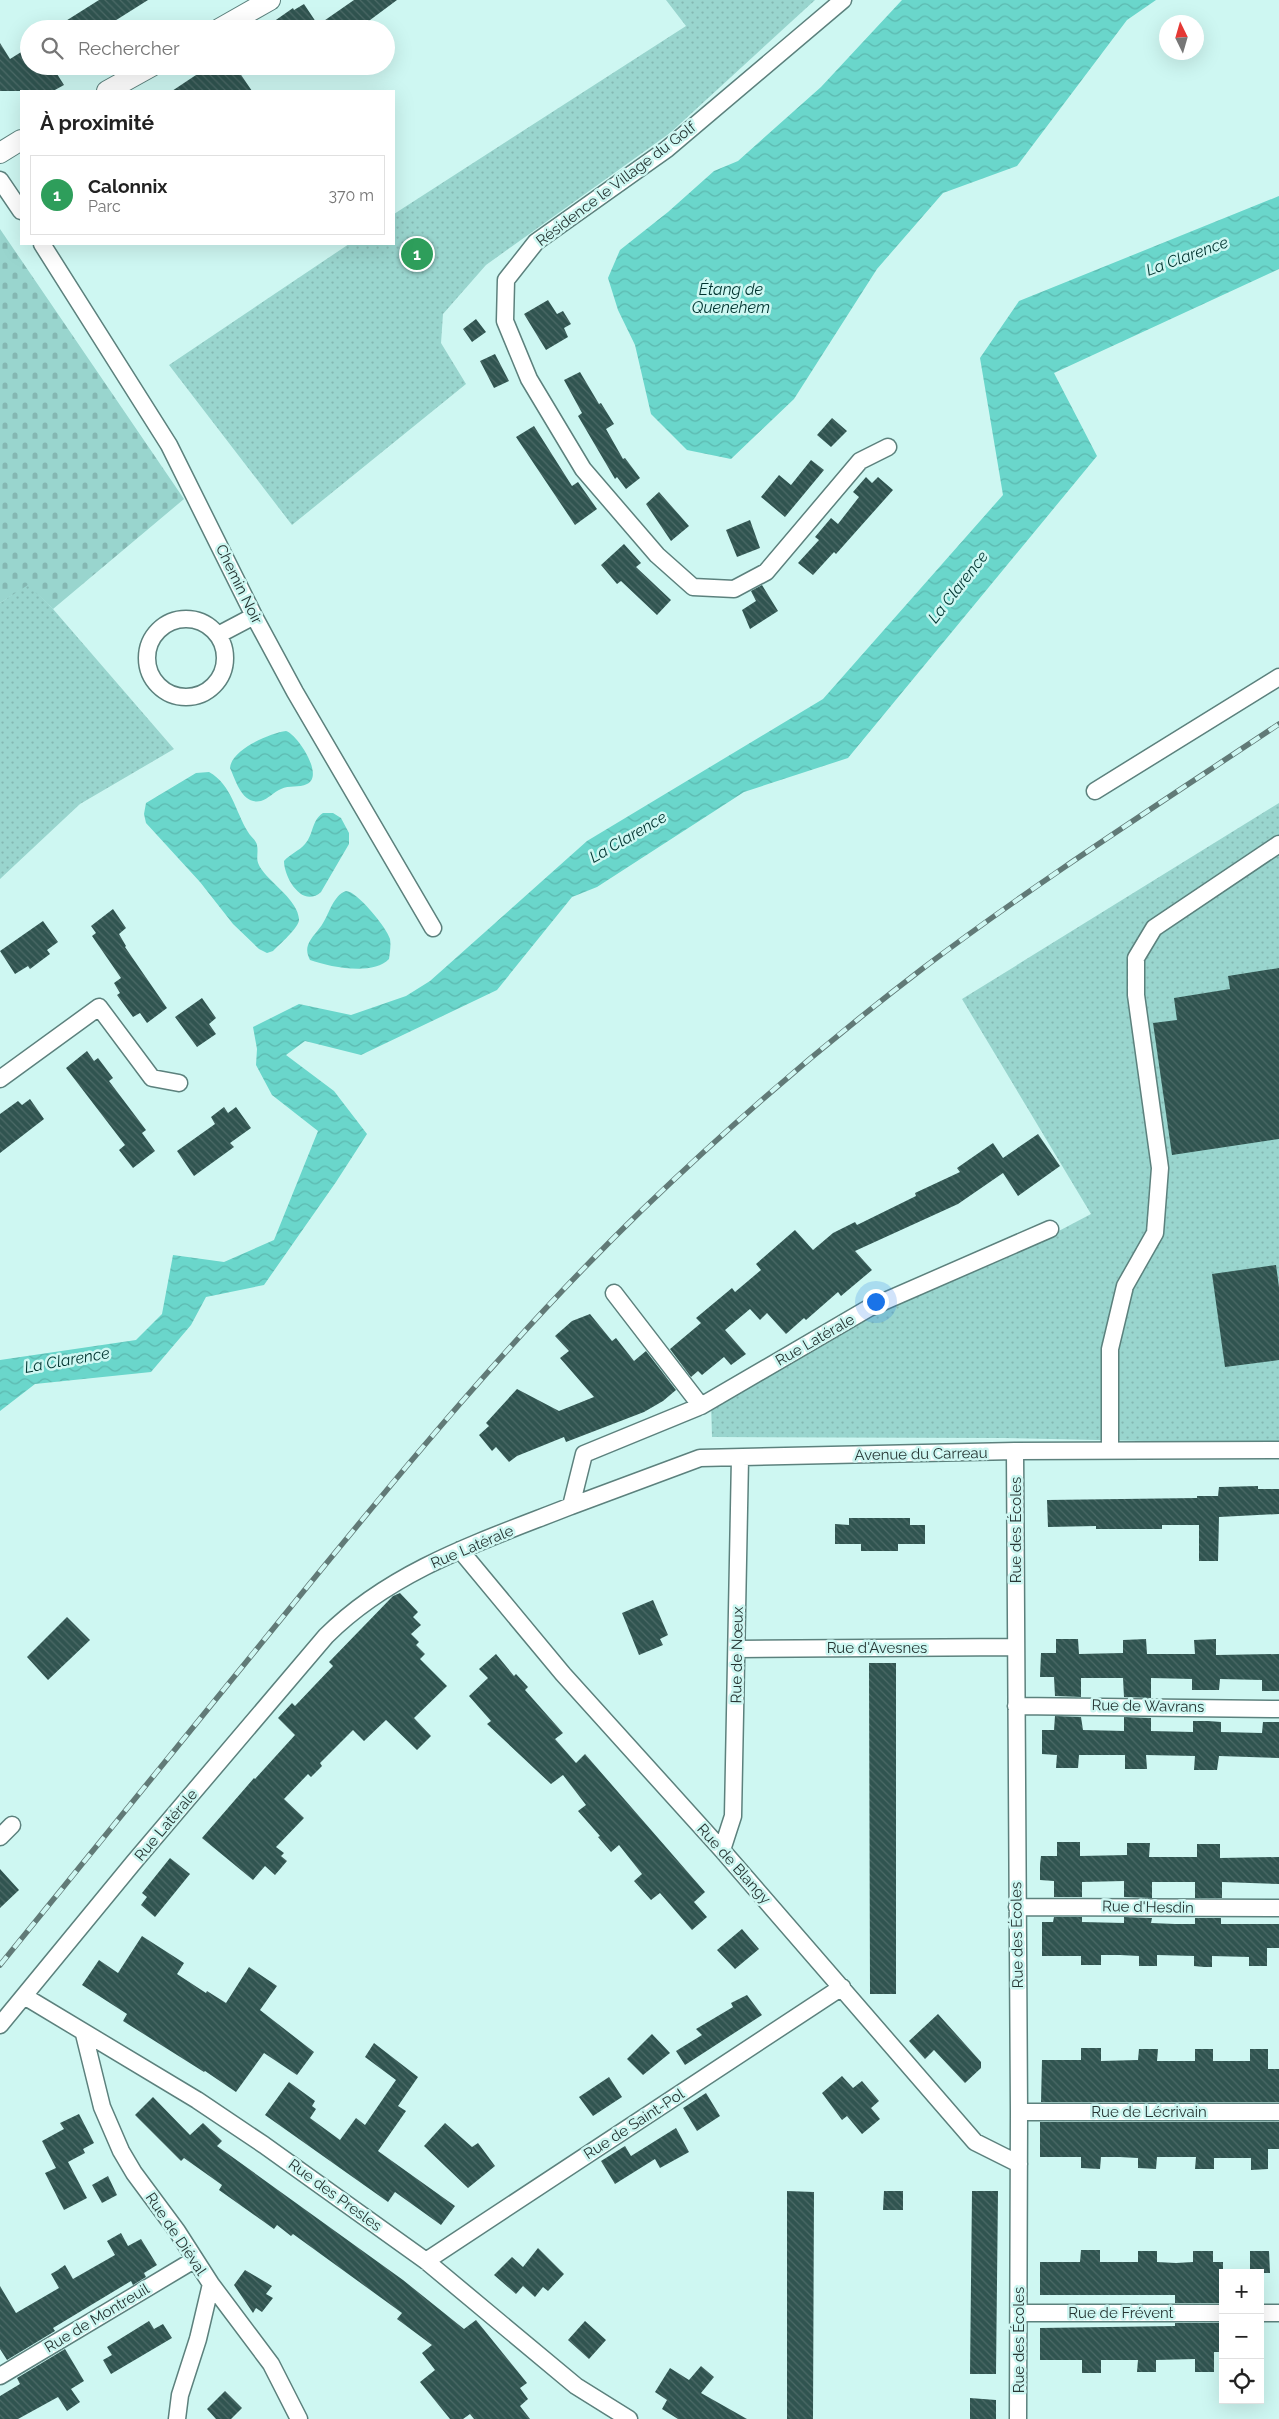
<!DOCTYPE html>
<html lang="fr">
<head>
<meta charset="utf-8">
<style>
	body { margin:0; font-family:Raleway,sans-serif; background:#f2f2f2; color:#222 }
	.controls { position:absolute; right:15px; bottom:15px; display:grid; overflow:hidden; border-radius:0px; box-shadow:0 5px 20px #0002 }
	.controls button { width:45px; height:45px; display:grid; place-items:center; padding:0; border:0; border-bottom:1px solid #e0e0e0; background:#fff; color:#222; font:25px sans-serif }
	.compass { position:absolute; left:1159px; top:15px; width:45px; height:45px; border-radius:50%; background:#fff; box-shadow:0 5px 20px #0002; rotate:355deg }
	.you { position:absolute; left:875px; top:1301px; width:18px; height:18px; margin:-12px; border:4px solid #fff; border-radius:50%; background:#1a73e8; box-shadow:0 0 0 8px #1a73e833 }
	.badge { display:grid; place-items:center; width:32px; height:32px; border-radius:50%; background:#a30b48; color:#fff; font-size:16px; font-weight:700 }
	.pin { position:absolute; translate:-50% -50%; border:2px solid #fff; box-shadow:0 1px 5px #0006 }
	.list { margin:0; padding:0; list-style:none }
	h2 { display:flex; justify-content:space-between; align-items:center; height:65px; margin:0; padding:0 20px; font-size:21px }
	h2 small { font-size:16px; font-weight:400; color:#767676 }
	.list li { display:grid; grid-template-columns:32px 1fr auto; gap:15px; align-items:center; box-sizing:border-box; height:80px; margin:0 10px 10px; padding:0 10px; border:1px solid #e0e0e0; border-radius:0px }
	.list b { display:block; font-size:19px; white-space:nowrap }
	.list p { margin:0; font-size:16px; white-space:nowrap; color:#767676 }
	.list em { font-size:16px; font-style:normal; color:#767676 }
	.icon { flex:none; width:28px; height:28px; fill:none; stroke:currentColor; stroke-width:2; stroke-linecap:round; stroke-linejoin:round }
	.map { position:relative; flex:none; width:1279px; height:2419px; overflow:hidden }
	.search { position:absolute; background:#fff; box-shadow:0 5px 20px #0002; left:20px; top:20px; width:375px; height:55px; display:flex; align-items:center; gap:12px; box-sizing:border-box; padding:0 18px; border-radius:28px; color:#767676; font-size:19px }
	.panel { position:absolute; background:#fff; box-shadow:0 5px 20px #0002; left:20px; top:90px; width:375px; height:155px; border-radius:0px }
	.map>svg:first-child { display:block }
	.green { fill:url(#green-dots) }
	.cemetery { fill:url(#cemetery-stones) }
	.water { fill:url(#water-waves) }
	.building { fill:url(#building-back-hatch) }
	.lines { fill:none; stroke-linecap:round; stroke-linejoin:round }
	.minor-casing { stroke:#5c817d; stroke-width:19 }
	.tertiary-casing { stroke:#5c817d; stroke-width:22 }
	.minor { stroke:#fff; stroke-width:16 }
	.tertiary { stroke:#fff; stroke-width:20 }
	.rail-casing { stroke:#617a77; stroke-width:5.5 }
	.rail { stroke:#cef7f2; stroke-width:4; stroke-dasharray:11; stroke-linecap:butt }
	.labels { text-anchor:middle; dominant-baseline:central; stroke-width:5; stroke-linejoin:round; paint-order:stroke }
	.street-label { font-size:15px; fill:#263634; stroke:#cef7f2 }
	.water-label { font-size:16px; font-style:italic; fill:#003430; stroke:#cef7f2 }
</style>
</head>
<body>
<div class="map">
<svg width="1279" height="2419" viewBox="0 0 1279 2419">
	<defs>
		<pattern id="green-dots" width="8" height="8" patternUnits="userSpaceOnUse" patternTransform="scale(1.25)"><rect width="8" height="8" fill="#99d5ce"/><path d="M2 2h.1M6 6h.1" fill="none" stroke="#84b7b2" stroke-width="1.8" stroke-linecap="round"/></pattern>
		<pattern id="cemetery-stones" width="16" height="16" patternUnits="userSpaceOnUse" patternTransform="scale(1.25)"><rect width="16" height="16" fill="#99d5ce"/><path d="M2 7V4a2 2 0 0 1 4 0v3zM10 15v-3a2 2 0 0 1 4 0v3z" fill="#84b7b2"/></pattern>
		<pattern id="water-waves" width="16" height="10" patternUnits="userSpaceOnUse" patternTransform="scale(1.25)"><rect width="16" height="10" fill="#6ad6cb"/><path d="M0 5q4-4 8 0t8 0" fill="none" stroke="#5cb8af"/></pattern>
		<pattern id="building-back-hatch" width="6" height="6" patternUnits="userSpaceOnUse" patternTransform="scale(1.25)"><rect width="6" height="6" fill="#305450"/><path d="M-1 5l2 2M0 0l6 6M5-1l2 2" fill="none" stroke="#4c6a67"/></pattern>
	</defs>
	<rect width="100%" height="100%" fill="#cef7f2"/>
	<!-- green -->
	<path class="green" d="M666,0H815L670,133L486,265L443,314L441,343L466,384L292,525L169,365L349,244H394V214L686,26Z
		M28,584L53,609L174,749L80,804L0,879V603Z
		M1279,803V1444L1003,1438L712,1437L711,1401L862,1303L1055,1233L1091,1214L962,999Z"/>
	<!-- cemetery -->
	<path class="cemetery" d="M0,229L184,499L53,609L28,585L0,603Z"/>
	<!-- water -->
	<path class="water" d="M902,0H1156L1127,20L1017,166L943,193L877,269L794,399L731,459L687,450L651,414L635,345L618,310L608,278L620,250L668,212L714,171L738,161L821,87Z
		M1279,196V269L1054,373L1097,456L848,758L744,792L597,887L572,897L497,990L361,1055L305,1041L286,1055L334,1091L367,1134L336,1182L264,1285L206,1297L191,1325L151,1372L35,1384L0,1411V1360L136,1340L162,1314L173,1255L224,1262L274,1240L318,1131L272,1095L256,1065L257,1049L253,1027L299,1004L351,1015L406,996L430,981L587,841L823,699L1003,495L980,358L1019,301Z
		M286,731C297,734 325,776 307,784C299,788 289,785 281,789C274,792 268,799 261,801C242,805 236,781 230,768C231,750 270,733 286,731Z
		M209,772C232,785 235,811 248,832C250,836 256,840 257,845C259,856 254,859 262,870C272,884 298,901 299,919C300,927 279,945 273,951L267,953L259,949L233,924L200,882L146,823L144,814L146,803L196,773Z
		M323,813H333L341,818L349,833V844L321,892C302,909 284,877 284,861C290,854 299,851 305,844C314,834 311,821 323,813Z
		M346,891C357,891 387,928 390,939C391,945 390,952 389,959C373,976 330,967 310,960C308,956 306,951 308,945C311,937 319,930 323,923C330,912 333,896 346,891Z"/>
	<!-- building -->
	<path class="building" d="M99,0H148L102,29H53Z
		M354,0H397L358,29H263L293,8L294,10L304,4L318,25Z
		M0,43L10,59L26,49L29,54V66H37L40,70L46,66H52L64,85L53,91H0Z
		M222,66H235L252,91H172L208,67L211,73Z
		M548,300L557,314L563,311L571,324L564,328L568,337L546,350L524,314Z
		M476,319L486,332L472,342L463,329Z
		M495,354L509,381L494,388L480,361Z
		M580,372L599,404L601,403L614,424L606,429L623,459L625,458L640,478L626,489L617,477L615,479L578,416L582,413L564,380Z
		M832,418L847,431L831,447L817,435Z
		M534,426L572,486L578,482L597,509L575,525L516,437Z
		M811,460L824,470L785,517L761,497L779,475L791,485Z
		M866,477L872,483L878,477L893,490L836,554L834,552L813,575L798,563L819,540L815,537L831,518L838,524L859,497L853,492Z
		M659,492L689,526L671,541L646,504Z
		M750,520L760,548L737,557L726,530Z
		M624,544L641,563L636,567L671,600L657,615L621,581L617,584L601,565Z
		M762,585L778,611L750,629L742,610L756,601L751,591Z
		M113,909L126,928L119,934L126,946L125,947L167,1008L147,1023L140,1013L133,1017L117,995L120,993L114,983L121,978L92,936L96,933L91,926Z
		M43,921L58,942L47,950L50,954L30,969L28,966L15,974L0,951Z
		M1279,968V1139L1172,1155L1153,1023L1177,1020L1174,998L1230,989L1228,976Z
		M202,998L216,1018L209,1024L216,1034L197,1047L175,1017Z
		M87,1051L94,1061L98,1058L113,1078L109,1081L146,1130L142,1133L155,1151L133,1168L119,1150L125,1145L66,1068Z
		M30,1099L44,1119L0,1153V1114L18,1101L22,1105Z
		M224,1107L228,1113L236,1107L251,1128L230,1143L234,1147L194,1176L177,1151L215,1124L211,1117Z
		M1038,1134L1060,1166L1018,1196L1003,1173L958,1204L855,1251L872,1270L841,1296L838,1292L806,1320L804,1318L786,1334L767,1313L760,1320L750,1309L725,1330L746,1354L731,1365L724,1357L702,1375L698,1371L691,1377L670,1349L701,1323L696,1318L732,1288L735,1292L761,1270L756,1264L795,1230L813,1250L833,1233L855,1222L857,1225L916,1196L915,1193L960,1172L957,1168L993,1143L1003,1158Z
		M1276,1265L1279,1287V1360L1225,1367L1212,1274Z
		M590,1314L612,1341L616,1338L634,1361L646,1351L676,1390L663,1401L644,1412L566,1442L564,1437L517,1456L509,1462L496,1447L492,1451L479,1435L489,1426L486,1423L517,1389L559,1411L594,1397L560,1358L569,1351L555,1336L572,1321Z
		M1258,1486V1489H1279V1514L1219,1517L1218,1561H1199V1525H1162V1529H1096V1526L1048,1527L1047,1500L1197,1498V1496H1218L1219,1487Z
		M849,1518H910V1525H925V1544H898V1551H861V1544H835V1524L849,1525Z
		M400,1593L418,1612L413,1617L421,1625L411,1634L419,1642L416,1645L425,1654L420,1659L447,1686L414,1718L431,1736L417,1750L386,1720L364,1741L353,1730L320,1763L322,1766L311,1777L308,1774L284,1799L304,1818L276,1847L284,1853L281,1856L287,1861L275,1875L265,1866L253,1880L202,1838L254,1778L255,1779L295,1735L278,1718L292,1703L295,1706L333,1666L329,1662L393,1596Z
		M653,1600L668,1635L660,1639L663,1645L639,1655L622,1613Z
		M67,1617L90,1640L48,1680L27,1657Z
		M1056,1639H1078L1079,1654L1123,1653V1640L1146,1639L1147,1654H1195L1194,1640L1216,1639V1655L1279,1654V1691H1262V1680L1220,1679L1219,1690H1192V1679L1151,1678V1698L1124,1697L1123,1678H1081V1697L1055,1696L1054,1677H1040L1041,1653H1056Z
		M496,1654L514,1676L516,1674L528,1687L525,1690L563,1733L555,1739L576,1763L585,1754L705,1892L694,1902L707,1917L692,1930L660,1893L651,1900L634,1881L642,1874L619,1845L611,1852L598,1837L600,1836L578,1811L586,1805L563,1775L551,1784L487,1724L491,1721L469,1696L488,1678L479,1669Z
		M869,1663H896V1994H870Z
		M1055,1716L1081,1717L1083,1730L1124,1731V1717L1151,1718V1731L1193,1732V1721H1208L1221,1722V1732L1262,1733L1263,1722H1279V1758L1219,1756L1217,1770H1194L1195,1756L1146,1755L1147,1769H1125V1755H1079L1078,1768H1056L1057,1755L1042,1754V1730H1054Z
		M1057,1842H1080V1856L1127,1855V1843H1150L1149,1857H1197V1844H1220V1858L1279,1857V1884L1222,1882V1898H1195V1882H1152V1898L1124,1897V1881L1082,1882V1897H1054V1881L1040,1880V1865L1041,1856H1057Z
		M170,1858L190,1874L155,1917L141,1905L147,1897L142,1893Z
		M0,1869L19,1890L0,1908Z
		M1054,1917H1082V1922L1124,1923V1917L1152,1918L1151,1923L1175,1924H1195V1918H1221V1924H1279V1948H1267V1966H1249V1957L1212,1956V1967H1204L1194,1966V1956L1157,1955V1966H1139V1956L1120,1955H1101V1965H1081V1956H1042V1922H1053Z
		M742,1929L759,1949L735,1969L717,1950Z
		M142,1936L184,1963L177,1974L206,1993L207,1991L226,2003L249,1967L277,1986L260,2010L314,2052L297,2075L264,2053L236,2092L205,2071L204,2072L123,2021L127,2014L82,1985L99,1960L118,1973Z
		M747,1995L762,2015L685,2065L676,2051L702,2035L696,2029L733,2007L731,2003Z
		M938,2014L981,2062V2068L965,2083L934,2050L925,2059L909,2041Z
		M652,2034L670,2053L643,2075L627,2059Z
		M374,2043L418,2077L398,2106L406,2111L378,2151L455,2206L441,2225L395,2192L388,2202L265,2115L289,2082L315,2101L312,2106L316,2109L310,2118L340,2140L356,2118L365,2125L396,2080L365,2057Z
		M1081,2048H1101V2061L1138,2060L1139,2049H1158L1157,2061H1195V2049H1213V2061H1250V2049H1268V2069H1279V2102H1041L1042,2060H1081Z
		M842,2076L853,2088L862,2081L879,2101L871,2108L880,2119L862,2134L847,2116L842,2120L822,2093Z
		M609,2077L622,2097L593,2116L579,2097Z
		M706,2093L720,2116L697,2131L683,2108Z
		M153,2097L190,2135L203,2123L222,2141L217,2146L403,2280L464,2329L476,2320L527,2383L520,2388L528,2399L520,2406L530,2419H474L470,2414L463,2419H450L420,2382L435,2370L422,2353L432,2345L397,2319L402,2313L293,2234L291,2236L277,2225L274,2229L219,2190L222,2185L184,2158L181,2161L135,2115Z
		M79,2114L94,2143L83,2149L85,2153L68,2162L87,2198L64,2210L45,2173L56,2168L42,2141L64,2129L60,2123Z
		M1040,2122H1279V2149H1268V2169L1251,2170V2158H1214V2169H1195L1196,2157H1157L1156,2169L1138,2168V2158L1120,2157H1101L1100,2169L1081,2168V2157H1040Z
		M445,2123L472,2147L478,2143L495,2166L468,2188L424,2146Z
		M676,2128L689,2152L660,2168L655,2159L615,2184L601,2161L625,2146L631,2156Z
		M108,2176L117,2195L102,2203L92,2185Z
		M787,2191L814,2192L813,2419H787Z
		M884,2191H903V2210H883Z
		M972,2191H998L996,2374H970Z
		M121,2233L128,2246L141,2239L157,2265L144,2273L146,2277L133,2285L131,2281L53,2328L55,2331L7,2360L0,2349V2286L16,2313L59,2288L51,2274L58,2270L65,2265L73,2279L115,2255L107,2241Z
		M538,2248L564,2274L548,2291L543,2287L535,2297L523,2286L516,2294L494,2275L512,2257L523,2267Z
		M1081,2250H1100V2262H1138V2251H1157V2262L1176,2263L1193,2262V2251H1213V2262H1223V2303H1175V2295H1040V2262H1080Z
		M1250,2251H1269L1270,2273H1250Z
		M245,2270L272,2286L266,2294L273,2298L262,2312L256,2308L253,2313L234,2285Z
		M149,2321L154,2329L163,2324L172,2338L111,2374L103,2360L112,2355L107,2347Z
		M585,2321L606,2340L589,2359L568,2340Z
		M1175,2323H1223V2352H1214V2372H1195V2359L1156,2360V2372H1137L1138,2360H1101V2373H1082V2360H1040V2328L1175,2326Z
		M65,2349L84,2381L71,2389L80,2402L67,2411L58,2397L18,2419H0V2396L20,2384L17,2378Z
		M701,2366L714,2377L701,2393L747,2419H678L662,2409L667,2400L655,2392L670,2368L689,2380Z
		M225,2391L242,2408L231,2419H216L207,2409Z
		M970,2398L996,2400V2419H970Z"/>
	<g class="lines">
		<!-- minor casing -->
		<g class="minor-casing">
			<path id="minor" d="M843,0L667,149L536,242L506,280L505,321L529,379L583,469L657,555L693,587L734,589L766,572L860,461L888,447
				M0,180L21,211
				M42,244L169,445L254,616L295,692L433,928
				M147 658a39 39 0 1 1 78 0a39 39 0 1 1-78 0Z
				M218,635L254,616
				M1095,791L1279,677
				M0,1079L99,1007L152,1078L179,1083
				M614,1293L701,1406
				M1015,1451L1019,2112L1018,2419
				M1110,1451V1349L1125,1286L1155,1233L1160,1168L1136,995V958L1154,928L1279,844
				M571,1506L700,1458L1015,1451L1279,1450
				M460,1550L563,1674L722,1850L975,2142L1019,2164
				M737,1649L1016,1647
				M1016,1706L1279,1709
				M0,1837L12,1825
				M722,1850L733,1816L740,1458
				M1017,1907L1279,1908
				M24,1996L197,2100L264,2145L426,2261L576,2386L629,2419
				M0,2025L134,1862L326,1636C393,1569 485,1540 571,1506L584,1454L701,1406L869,1308L1050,1229
				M84,2034L102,2107L121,2151L134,2173L177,2231L211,2284L271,2364L299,2419
				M1019,2112H1279
				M426,2261L842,1987
				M1019,2313H1223
				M1260,2313H1279
				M0,2376L194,2260
				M177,2419L180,2395L198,2339L211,2284"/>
		</g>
		<!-- tertiary casing -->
		<g class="tertiary-casing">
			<path id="tertiary" d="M219,29L270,0
				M107,91L152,66
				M0,153L21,140"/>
		</g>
		<!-- minor -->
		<use href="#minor" class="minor"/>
		<!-- tertiary -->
		<use href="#tertiary" class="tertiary"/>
		<!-- rail casing -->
		<g class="rail-casing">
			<path id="rail" d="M0,1965C97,1846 193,1727 290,1608C402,1470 514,1334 642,1210C731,1124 824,1044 922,969C1037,882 1159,804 1279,724"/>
		</g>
		<!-- rail -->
		<use href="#rail" class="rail"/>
	</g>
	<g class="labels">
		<!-- street labels -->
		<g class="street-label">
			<text transform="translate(616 184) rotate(-37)">Résidence le Village du Golf</text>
			<text transform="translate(239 584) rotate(64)">Chemin Noir</text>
			<text transform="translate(815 1340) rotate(-30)">Rue Latérale</text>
			<text transform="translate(921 1454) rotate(-1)">Avenue du Carreau</text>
			<text transform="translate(1016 1530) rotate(-90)">Rue des Écoles</text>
			<text transform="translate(472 1547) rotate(-23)">Rue Latérale</text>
			<text x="877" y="1648">Rue d'Avesnes</text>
			<text transform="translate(737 1655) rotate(-89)">Rue de Nœux</text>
			<text transform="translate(1148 1706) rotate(1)">Rue de Wavrans</text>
			<text transform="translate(166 1825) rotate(-50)">Rue Latérale</text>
			<text transform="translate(734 1864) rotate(48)">Rue de Blangy</text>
			<text transform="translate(1148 1907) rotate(1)">Rue d'Hesdin</text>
			<text transform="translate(1017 1935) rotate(-91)">Rue des Écoles</text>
			<text x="1149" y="2112">Rue de Lécrivain</text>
			<text transform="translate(634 2124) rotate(-33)">Rue de Saint-Pol</text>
			<text transform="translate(335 2195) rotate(36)">Rue des Presles</text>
			<text transform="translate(176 2234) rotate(56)">Rue de Diéval</text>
			<text x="1121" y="2313">Rue de Frévent</text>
			<text transform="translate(97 2318) rotate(-31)">Rue de Montreuil</text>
			<text transform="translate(1019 2340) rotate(-90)">Rue des Écoles</text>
		</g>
		<!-- water labels -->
		<g class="water-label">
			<text transform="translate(1187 256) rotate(-20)">La Clarence</text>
			<text x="731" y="289">Étang de<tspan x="731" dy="18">Quenehem</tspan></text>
			<text transform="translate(958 587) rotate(-52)">La Clarence</text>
			<text transform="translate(628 837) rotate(-30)">La Clarence</text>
			<text transform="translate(67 1360) rotate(-10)">La Clarence</text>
		</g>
	</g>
</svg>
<div class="controls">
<button>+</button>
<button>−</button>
<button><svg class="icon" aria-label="locate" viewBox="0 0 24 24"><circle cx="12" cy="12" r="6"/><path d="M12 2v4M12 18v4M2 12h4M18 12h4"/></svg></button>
</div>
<svg class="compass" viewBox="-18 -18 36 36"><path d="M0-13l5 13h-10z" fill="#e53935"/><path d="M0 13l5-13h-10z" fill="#767676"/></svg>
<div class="you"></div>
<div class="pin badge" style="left:417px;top:254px;background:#2e9e5b">1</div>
<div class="search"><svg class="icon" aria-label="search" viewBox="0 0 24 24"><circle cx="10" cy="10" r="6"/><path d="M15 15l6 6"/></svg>Rechercher</div>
<section class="panel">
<h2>À proximité<small></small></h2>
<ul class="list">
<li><span class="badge" style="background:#2e9e5b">1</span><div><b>Calonnix</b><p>Parc</p></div><em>370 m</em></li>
</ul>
</section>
</div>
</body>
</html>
